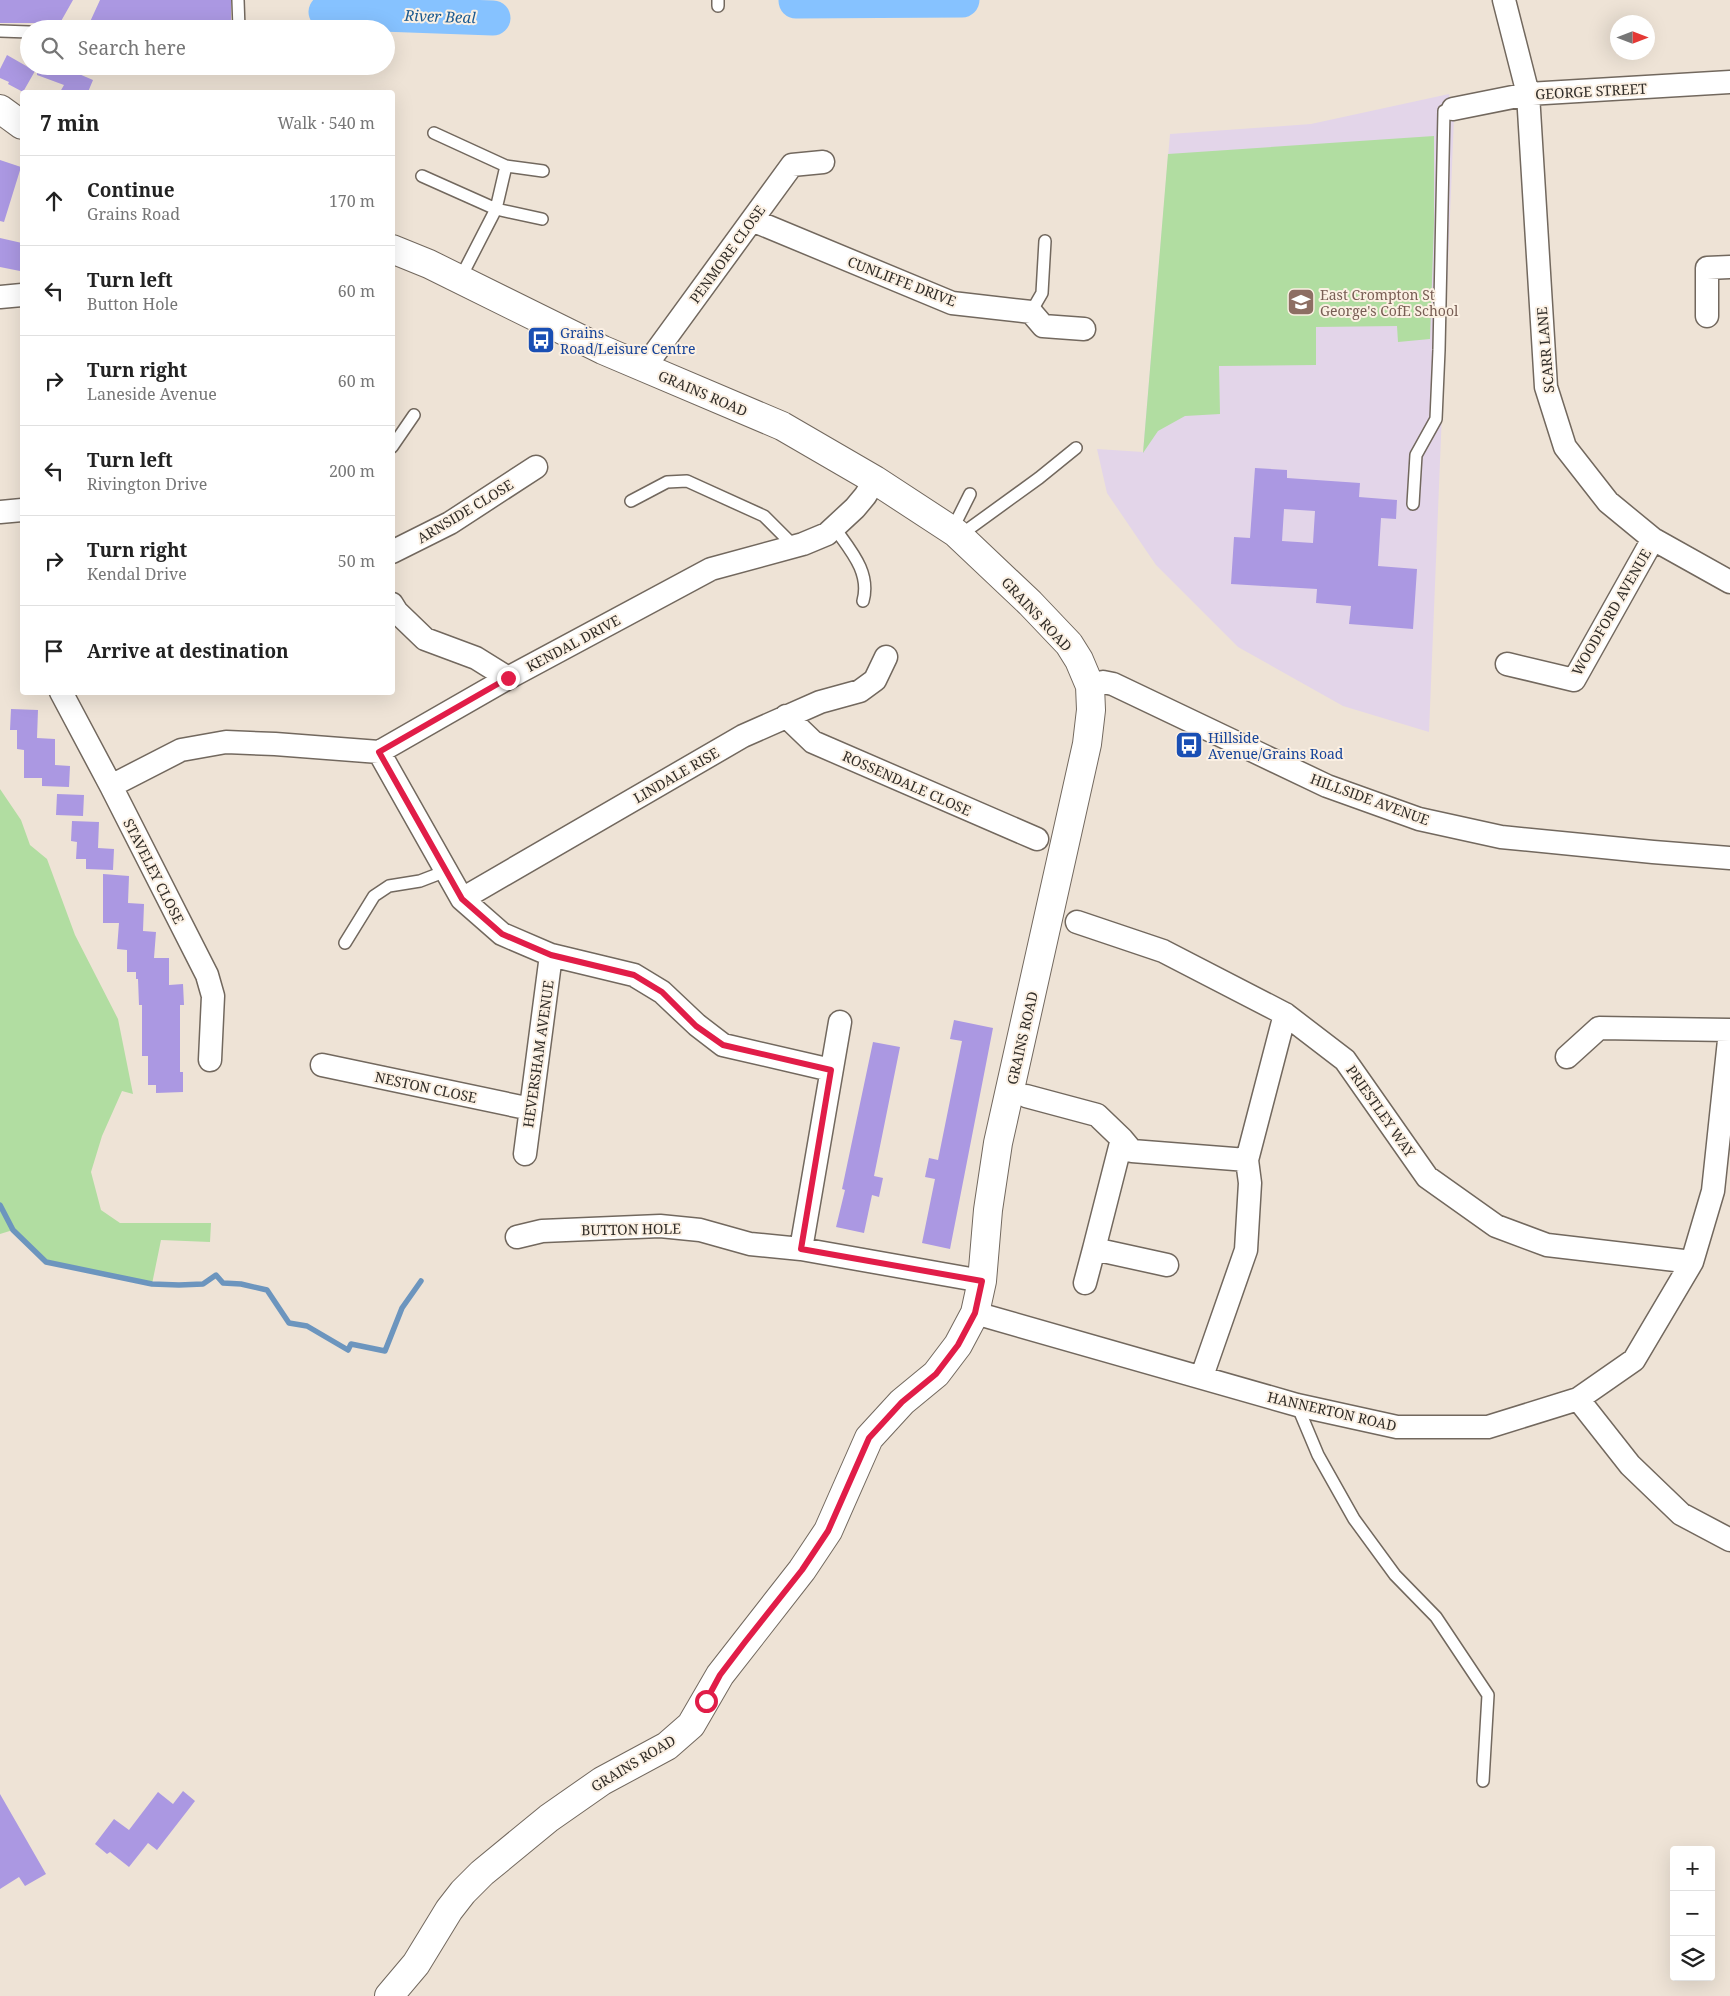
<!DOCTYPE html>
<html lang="en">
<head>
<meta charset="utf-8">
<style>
	body { margin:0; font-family:"Noto Serif",serif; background:#f6f6f6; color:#222 }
	.controls { position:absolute; right:15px; bottom:15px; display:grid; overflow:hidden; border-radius:5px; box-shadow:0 5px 20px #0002 }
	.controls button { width:45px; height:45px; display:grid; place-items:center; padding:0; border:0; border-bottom:1px solid #e0e0e0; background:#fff; color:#222; font:25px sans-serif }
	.compass { position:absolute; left:1610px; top:15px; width:45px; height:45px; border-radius:50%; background:#fff; box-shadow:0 5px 20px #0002; rotate:90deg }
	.stop { position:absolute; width:15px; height:15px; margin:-11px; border:4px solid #e11d48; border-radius:50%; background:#fff }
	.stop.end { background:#e11d48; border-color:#fff; box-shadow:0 1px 5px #0008 }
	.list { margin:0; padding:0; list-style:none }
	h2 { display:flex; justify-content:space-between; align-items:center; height:65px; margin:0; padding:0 20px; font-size:21px }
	h2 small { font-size:16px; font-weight:400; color:#767676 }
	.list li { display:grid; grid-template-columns:32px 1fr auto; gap:15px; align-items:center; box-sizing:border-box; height:90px; padding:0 20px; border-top:1px solid #e0e0e0 }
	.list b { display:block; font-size:19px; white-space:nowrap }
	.list p { margin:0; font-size:16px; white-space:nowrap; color:#767676 }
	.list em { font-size:16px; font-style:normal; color:#767676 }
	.icon { flex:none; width:28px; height:28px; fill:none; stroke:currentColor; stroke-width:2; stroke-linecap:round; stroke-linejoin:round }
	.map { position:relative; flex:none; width:1730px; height:1996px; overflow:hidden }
	.search { position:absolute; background:#fff; box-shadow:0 5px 20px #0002; left:20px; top:20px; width:375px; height:55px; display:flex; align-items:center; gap:12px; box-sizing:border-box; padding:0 18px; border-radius:28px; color:#767676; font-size:19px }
	.panel { position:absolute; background:#fff; box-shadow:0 5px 20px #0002; left:20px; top:90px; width:375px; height:605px; border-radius:5px }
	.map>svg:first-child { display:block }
	.education { fill:#e3d5e9 }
	.green { fill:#b1dda1 }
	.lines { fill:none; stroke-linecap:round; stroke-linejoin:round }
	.stream { stroke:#6c95be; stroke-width:5.5 }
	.river { stroke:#86c2ff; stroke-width:35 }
	.building { fill:#ab98e2; fill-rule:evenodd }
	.service-casing { stroke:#72685e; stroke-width:14 }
	.minor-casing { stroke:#72685e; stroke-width:25 }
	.tertiary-casing { stroke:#72685e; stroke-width:30 }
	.service { stroke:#fff; stroke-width:11 }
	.minor { stroke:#fff; stroke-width:22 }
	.tertiary { stroke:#fff; stroke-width:28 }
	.route { stroke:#e11d48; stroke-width:6 }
	.labels { text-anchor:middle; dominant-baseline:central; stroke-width:4; stroke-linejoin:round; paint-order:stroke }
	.street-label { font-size:14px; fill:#312d28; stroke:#fbf0e3 }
	.education-label { font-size:14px; fill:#785e54; stroke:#fbf0e3; text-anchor:start }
	.transit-label { font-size:14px; fill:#164399; stroke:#fbf0e3; text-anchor:start }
	.water-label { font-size:15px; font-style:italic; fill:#1a5990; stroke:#fbf0e3 }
</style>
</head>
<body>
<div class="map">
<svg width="1730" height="1996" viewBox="0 0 1730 1996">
	<rect width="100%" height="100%" fill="#eee3d6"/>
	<!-- education -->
	<path class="education" d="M1449,94L1454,117L1429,732L1343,706L1238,647L1156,565L1107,493L1097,449L1143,452L1170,134L1311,124Z"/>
	<!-- green -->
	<path class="green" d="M1434,136V222L1430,339L1398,342L1397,326L1316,327V365L1219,366L1220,414L1185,416L1158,431L1143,453L1168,154Z
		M0,789L21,820L30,845L47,859L75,935L118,1019L133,1094L122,1091L102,1136L91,1172L101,1210L120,1223H211L210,1242L161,1240L152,1284L46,1262L13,1230L0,1234Z"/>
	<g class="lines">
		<!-- stream -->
		<path class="stream" d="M0,1205L13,1230L46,1262L152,1284L179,1285L203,1284L216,1275L223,1283L241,1284L267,1290L289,1323L307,1326L348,1350L351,1344L385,1351L402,1308L421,1281"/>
		<!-- river -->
		<path class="river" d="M796,1L962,0
			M326,12L493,18"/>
	</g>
	<!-- building -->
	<path class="building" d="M0,0H73L60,23H0Z
		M100,0H231V25L89,24Z
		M7,55L35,71L23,92L8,84L9,82L0,78V69Z
		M37,73L79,74L93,80L88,92H60L64,85L37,75Z
		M0,160L21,167L4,222L0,221Z
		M0,238L22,243V259L20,271L0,267Z
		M1255,468L1287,470V478L1360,483L1359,497L1397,500L1396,519L1381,518L1378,566L1417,569L1413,629L1349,624L1351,606L1316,603L1317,589L1231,584L1234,537L1250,538ZM1284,509L1315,511L1313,543L1282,541Z
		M11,709L38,710L37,738L55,739V765L70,766L69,787L42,786V778H24V750L17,749V730H10Z
		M57,794L84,795L83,816L56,815Z
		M72,821L99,822L98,848L114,849L113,870L86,869V859H76L77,842L71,841Z
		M103,874L129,876L128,903L144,904L143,931L156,932L154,958H169V985L183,984L184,1005H180V1072H183V1092L156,1093V1085H148V1056H142V1005H139L138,979H136V972H127V950L117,949L119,923H103Z
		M954,1020L993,1028L950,1249L922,1243L935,1179L925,1177L929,1158L938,1160L962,1041L950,1039Z
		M873,1042L900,1047L874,1176L883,1178L879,1197L872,1195L864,1233L836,1227L845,1190L842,1189Z
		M183,1791L195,1801L157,1850L148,1843L129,1867L110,1852L107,1854L95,1844L114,1819L129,1830L158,1792L173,1804Z
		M0,1794L46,1874L25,1886L19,1877L0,1889Z"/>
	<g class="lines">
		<!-- service casing -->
		<g class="service-casing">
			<path id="service" d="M238,0L239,29
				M718,0V6
				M0,31L29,32
				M434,133L506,166L543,171
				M422,176L496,209L542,219
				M460,279L496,209L506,166
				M1031,312L1042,293L1045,241
				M392,447L414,415
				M631,501L667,482L687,481L764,516L794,546
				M1413,504L1416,455L1436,419L1439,350L1444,111L1453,109
				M834,527C850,550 871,572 863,601
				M952,530L970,494
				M959,536L1039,478L1076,448
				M345,943L374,896L389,886L420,881L446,871
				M1297,1405L1318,1455L1354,1519L1395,1575L1436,1617L1488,1695L1483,1781"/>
		</g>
		<!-- minor casing -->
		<g class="minor-casing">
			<path id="minor" d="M1504,0L1528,94L1546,387L1565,447L1608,502L1653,539L1730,582
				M1453,109L1528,94L1730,82
				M752,220L952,303L1031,312L1043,326L1084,329
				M0,297L22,295
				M1707,316V268L1730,267
				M644,368L792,165L823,162
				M0,512L22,510
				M392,552L450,523L536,467
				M392,604L397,612L425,639L476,658L508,678
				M1507,664L1574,680L1653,539
				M1090,686L1103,682L1113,684L1327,786L1419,819L1501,837L1653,852L1730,858
				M61,692L111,786L207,975L213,996L210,1060
				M786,716L813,742L1037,839
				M379,752L462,899L502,934L551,955L634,975L662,992L697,1025L723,1045L831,1070
				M111,786L181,750L226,742L275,744L379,752L508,678L711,569L803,544L827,534L855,508L865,496L875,480
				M462,899L743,736L820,702L860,691L875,680L886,657
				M1077,922L1163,951L1285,1014L1345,1060L1427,1177L1496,1226L1547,1245L1692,1262
				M1567,1057L1599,1028L1730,1030
				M322,1065L531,1109
				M1026,1096L1097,1115L1122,1139L1132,1151L1247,1160
				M1122,1139L1094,1249L1167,1265
				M525,1154L551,955
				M517,1237L542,1231L660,1226L700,1230L750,1244L801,1249L982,1281
				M801,1249L840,1022
				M1085,1283L1094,1249
				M975,1313L1297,1405L1397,1427H1488L1578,1399L1634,1360L1692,1262L1713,1191L1730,1031
				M1202,1376L1246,1250L1250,1183L1247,1160L1285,1014
				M1578,1399L1630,1465L1681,1514L1730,1540"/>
		</g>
		<!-- tertiary casing -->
		<g class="tertiary-casing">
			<path id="tertiary" d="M0,109L22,125
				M389,1996L416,1964L449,1910L463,1892L482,1873L549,1818L602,1781L667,1746L691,1725L720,1675L802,1570L828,1531L869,1438L902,1402L936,1374L958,1345L975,1313L982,1281L988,1210L998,1143L1087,744L1091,710L1090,686L1079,660L1069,644L1030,603L956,533L875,480L782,426L603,350L429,264L392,249"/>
		</g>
		<!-- service -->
		<use href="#service" class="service"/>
		<!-- minor -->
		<use href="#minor" class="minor"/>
		<!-- tertiary -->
		<use href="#tertiary" class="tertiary"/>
	</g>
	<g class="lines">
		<!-- route -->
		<path class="route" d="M508,678L379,752L462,899L502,934L551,955L634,975L662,992L696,1026L723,1045L831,1070L801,1249L982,1281L975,1313L958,1345L936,1374L902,1402L869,1438L828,1531L802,1570L745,1642L720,1675L706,1701"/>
	</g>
	<!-- icons -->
	<defs>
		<g id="school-square" transform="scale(1.4375)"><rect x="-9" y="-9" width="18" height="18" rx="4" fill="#8d6e63" stroke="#fbf0e3"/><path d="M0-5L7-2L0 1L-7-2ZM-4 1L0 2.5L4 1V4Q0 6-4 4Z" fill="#fff"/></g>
		<g id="bus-square" transform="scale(1.4375)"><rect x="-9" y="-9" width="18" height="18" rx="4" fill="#1a4fb4" stroke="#fbf0e3"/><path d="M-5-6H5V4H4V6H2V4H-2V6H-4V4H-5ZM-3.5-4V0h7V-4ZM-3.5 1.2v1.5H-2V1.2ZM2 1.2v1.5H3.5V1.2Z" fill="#fff"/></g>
	</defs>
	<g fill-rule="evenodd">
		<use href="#school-square" x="1301" y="302"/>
		<use href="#bus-square" x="541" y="340"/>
		<use href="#bus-square" x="1189" y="745"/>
	</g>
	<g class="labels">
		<!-- street labels -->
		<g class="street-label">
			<text transform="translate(1591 91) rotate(-3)">GEORGE STREET</text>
			<text transform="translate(727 254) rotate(-54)">PENMORE CLOSE</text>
			<text transform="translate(902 281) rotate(21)">CUNLIFFE DRIVE</text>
			<text transform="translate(1545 350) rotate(-95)">SCARR LANE</text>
			<text transform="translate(703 393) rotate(23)">GRAINS ROAD</text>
			<text transform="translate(465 511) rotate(-31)">ARNSIDE CLOSE</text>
			<text transform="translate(1611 612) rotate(-60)">WOODFORD AVENUE</text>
			<text transform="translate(1037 614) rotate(47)">GRAINS ROAD</text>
			<text transform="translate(573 643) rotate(-28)">KENDAL DRIVE</text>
			<text transform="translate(676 775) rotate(-30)">LINDALE RISE</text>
			<text transform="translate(907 783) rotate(24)">ROSSENDALE CLOSE</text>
			<text transform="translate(1370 799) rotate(20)">HILLSIDE AVENUE</text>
			<text transform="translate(154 871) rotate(63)">STAVELEY CLOSE</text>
			<text transform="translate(1022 1038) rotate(-77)">GRAINS ROAD</text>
			<text transform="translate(538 1054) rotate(-82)">HEVERSHAM AVENUE</text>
			<text transform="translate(426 1087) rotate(12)">NESTON CLOSE</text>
			<text transform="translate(1381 1111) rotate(55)">PRIESTLEY WAY</text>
			<text transform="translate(631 1229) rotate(-1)">BUTTON HOLE</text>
			<text transform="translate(1332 1411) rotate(13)">HANNERTON ROAD</text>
			<text transform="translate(633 1763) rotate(-31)">GRAINS ROAD</text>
		</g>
		<!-- education labels -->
		<g class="education-label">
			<text x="1320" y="294">East Crompton St<tspan x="1320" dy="16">George's CofE School</tspan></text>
		</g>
		<!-- transit labels -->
		<g class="transit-label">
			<text x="560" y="332">Grains<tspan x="560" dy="16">Road/Leisure Centre</tspan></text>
			<text x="1208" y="737">Hillside<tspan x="1208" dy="16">Avenue/Grains Road</tspan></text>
		</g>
		<!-- water labels -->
		<g class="water-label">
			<text transform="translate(440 16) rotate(2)">River Beal</text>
		</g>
	</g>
</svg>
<div class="controls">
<button>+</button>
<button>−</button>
<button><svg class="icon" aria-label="layers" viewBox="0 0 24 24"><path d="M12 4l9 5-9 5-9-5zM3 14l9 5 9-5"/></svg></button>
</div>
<svg class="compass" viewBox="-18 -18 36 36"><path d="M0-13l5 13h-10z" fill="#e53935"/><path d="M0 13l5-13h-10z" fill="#767676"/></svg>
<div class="stop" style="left:706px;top:1701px"></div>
<div class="stop end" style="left:508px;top:678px"></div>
<div class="search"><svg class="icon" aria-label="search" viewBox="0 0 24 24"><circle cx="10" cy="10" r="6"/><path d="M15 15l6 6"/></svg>Search here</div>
<section class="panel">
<h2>7 min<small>Walk · 540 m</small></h2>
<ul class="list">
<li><svg class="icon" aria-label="ahead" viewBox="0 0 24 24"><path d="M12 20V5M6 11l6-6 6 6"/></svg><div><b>Continue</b><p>Grains Road</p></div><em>170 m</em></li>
<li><svg class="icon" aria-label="left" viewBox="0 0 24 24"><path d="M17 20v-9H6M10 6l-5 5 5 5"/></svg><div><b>Turn left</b><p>Button Hole</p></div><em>60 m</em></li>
<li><svg class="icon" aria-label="right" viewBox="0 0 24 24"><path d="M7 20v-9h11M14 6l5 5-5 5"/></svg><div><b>Turn right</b><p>Laneside Avenue</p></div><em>60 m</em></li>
<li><svg class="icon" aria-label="left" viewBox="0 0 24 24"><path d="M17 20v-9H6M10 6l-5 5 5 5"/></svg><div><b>Turn left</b><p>Rivington Drive</p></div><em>200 m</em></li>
<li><svg class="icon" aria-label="right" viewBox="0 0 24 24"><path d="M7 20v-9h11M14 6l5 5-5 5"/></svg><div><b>Turn right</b><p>Kendal Drive</p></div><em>50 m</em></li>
<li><svg class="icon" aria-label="arrive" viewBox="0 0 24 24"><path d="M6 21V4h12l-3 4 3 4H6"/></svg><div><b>Arrive at destination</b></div></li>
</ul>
</section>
</div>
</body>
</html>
